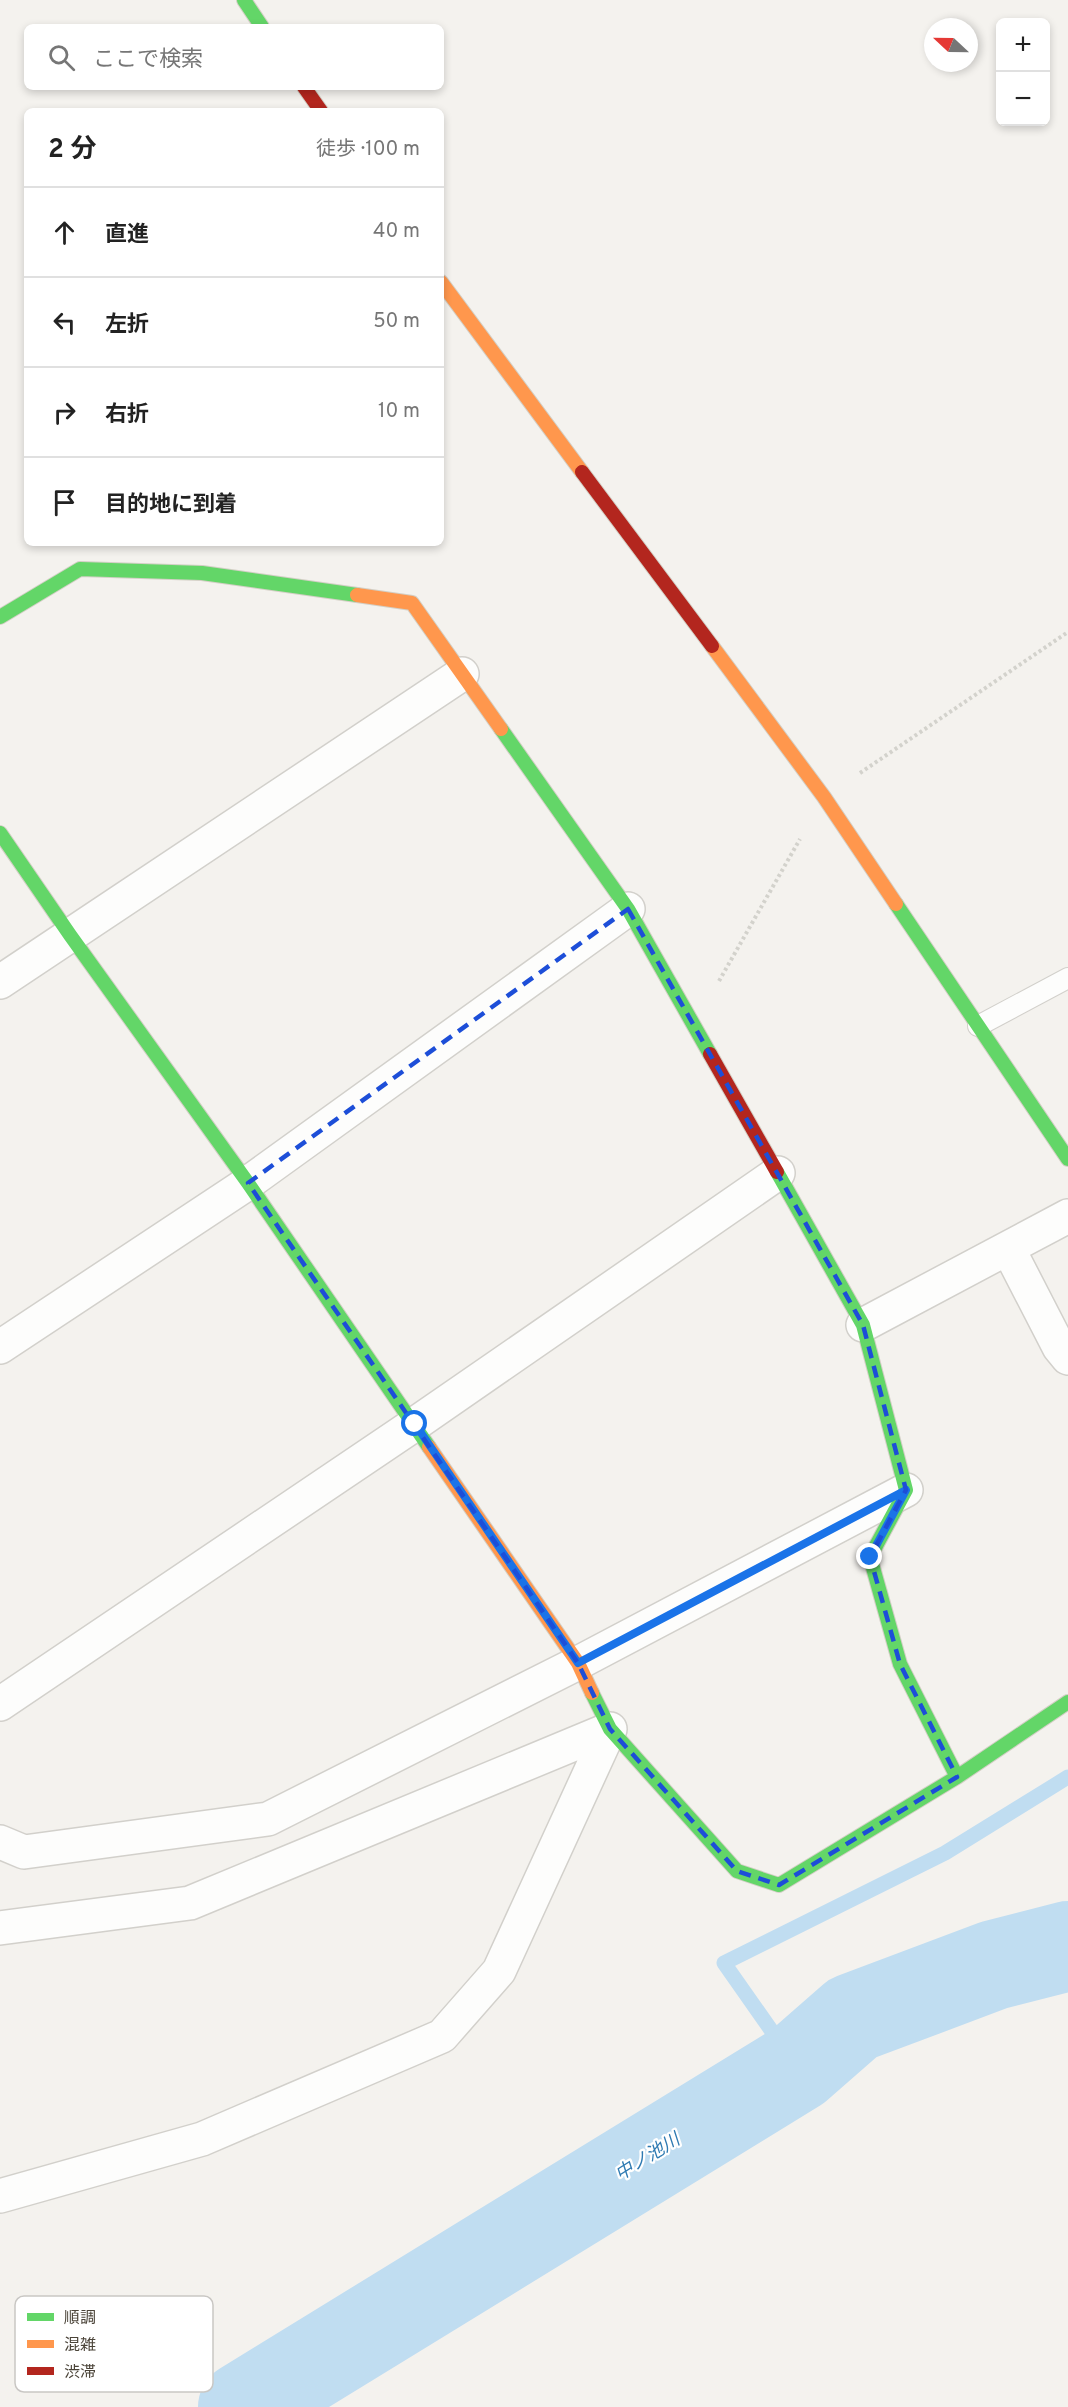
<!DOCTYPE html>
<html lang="ja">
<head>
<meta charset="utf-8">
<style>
	body { margin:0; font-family:Overpass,"Noto Sans JP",sans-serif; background:#f2f2f2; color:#222 }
	.controls { position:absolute; right:18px; top:18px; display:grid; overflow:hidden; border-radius:9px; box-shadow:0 3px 9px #0003 }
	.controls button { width:54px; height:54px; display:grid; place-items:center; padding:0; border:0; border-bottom:2px solid #e0e0e0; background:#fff; color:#222; font:30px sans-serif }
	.compass { position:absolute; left:924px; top:18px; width:54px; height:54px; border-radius:50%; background:#fff; box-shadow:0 3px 9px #0003; rotate:292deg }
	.stop { position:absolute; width:18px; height:18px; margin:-14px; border:4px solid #1a73e8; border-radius:50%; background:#fff }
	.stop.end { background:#1a73e8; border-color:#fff; box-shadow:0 2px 6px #0008 }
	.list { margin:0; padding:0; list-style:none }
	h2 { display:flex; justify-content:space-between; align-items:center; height:78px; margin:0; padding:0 24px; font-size:26px }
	h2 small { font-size:20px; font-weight:400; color:#767676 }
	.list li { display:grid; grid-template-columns:39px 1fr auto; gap:18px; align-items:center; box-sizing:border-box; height:90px; padding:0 24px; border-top:2px solid #e0e0e0 }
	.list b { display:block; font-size:22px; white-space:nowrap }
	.list em { font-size:20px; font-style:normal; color:#767676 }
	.icon { flex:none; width:33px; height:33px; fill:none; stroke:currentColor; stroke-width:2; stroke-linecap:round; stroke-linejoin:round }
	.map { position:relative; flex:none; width:1068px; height:2407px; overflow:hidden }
	.search { position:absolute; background:#fff; box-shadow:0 3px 9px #0003; left:24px; top:24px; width:420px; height:66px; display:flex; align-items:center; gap:15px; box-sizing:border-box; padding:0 21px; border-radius:9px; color:#767676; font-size:22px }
	.panel { position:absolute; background:#fff; box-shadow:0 3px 9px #0003; left:24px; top:108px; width:420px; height:438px; border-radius:9px }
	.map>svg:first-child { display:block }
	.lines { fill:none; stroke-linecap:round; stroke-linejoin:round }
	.stream { stroke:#c0ddf1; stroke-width:15 }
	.river { stroke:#c0ddf1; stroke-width:90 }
	.lane-casing { stroke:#d2d0cb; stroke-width:22 }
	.street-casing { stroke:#d2d0cb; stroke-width:36 }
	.fast-casing { stroke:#d3cfc5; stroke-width:16 }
	.slow-casing { stroke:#d3cfc5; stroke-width:16 }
	.jam-casing { stroke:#d3cfc5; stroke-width:16 }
	.path { stroke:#d3d2cc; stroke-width:4; stroke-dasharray:3 3; stroke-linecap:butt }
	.lane { stroke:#fdfdfc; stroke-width:20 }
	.street { stroke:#fdfdfc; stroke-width:33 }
	.fast { stroke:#63d668; stroke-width:14 }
	.slow { stroke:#ff974d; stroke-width:14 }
	.jam { stroke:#b3261e; stroke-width:14 }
	.route { stroke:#1a73e8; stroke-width:8 }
	.marked { fill:none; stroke:#1d4ed8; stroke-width:4.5; stroke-dasharray:12 8; stroke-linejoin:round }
	.labels { text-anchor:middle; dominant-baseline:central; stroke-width:4.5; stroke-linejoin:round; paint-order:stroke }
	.water-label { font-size:18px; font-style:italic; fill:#2e7ab2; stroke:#fff }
	.key { fill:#fff; stroke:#c9c7c4; stroke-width:1.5 }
	.key-label { font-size:16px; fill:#4b4439 }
</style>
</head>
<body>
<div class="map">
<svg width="1068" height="2407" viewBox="0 0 1068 2407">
	<rect width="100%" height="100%" fill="#f4f2ee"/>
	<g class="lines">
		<!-- stream -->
		<path class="stream" d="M797,2067L724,1963L945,1853L1068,1777"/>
		<!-- river -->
		<path class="river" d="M243,2407L797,2067L853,2018L994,1965L1068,1946"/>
		<!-- lane casing -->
		<g class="lane-casing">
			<path id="lane" d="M978,1026L1068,978"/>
		</g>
		<!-- street casing -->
		<g class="street-casing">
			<path id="street" d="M0,982L462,674
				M1008,1248L1059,1347L1068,1358
				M863,1325L1068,1216
				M0,1347L248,1183L628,909
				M0,1704L415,1424L778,1173
				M0,1842L24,1852L268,1819L578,1663L906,1490
				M0,1928L190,1903L610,1729
				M0,2196L202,2139L442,2036L499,1971L610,1729"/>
		</g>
		<!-- fast casing -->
		<g class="fast-casing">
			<path id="fast" d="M244,0L262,27
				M0,617L80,569L202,573L357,595
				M501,729L628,909L710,1054
				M0,833L70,935L248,1183L429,1447
				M896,904L1068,1159
				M777,1172L863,1325L906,1490L870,1557L900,1664L957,1777
				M592,1693L610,1729L737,1871L779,1885L957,1777L1068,1702"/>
		</g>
		<!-- slow casing -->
		<g class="slow-casing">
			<path id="slow" d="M441,282L582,472
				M357,595L412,603L501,729
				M712,646L824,797L896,904
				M429,1447L578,1663L592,1693"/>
		</g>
		<!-- jam casing -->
		<g class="jam-casing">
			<path id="jam" d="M304,87L321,111
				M582,472L712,646
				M710,1054L777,1172"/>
		</g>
		<!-- path -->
		<path class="path" d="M860,773L1068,632
			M719,981L800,839"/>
		<!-- lane -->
		<use href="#lane" class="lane"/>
		<!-- street -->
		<use href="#street" class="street"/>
		<!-- fast -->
		<use href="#fast" class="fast"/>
		<!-- slow -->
		<use href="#slow" class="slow"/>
		<!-- jam -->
		<use href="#jam" class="jam"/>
	</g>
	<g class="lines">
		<!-- route -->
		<path class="route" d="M415,1424L578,1663L906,1490L870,1557"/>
	</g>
	<!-- marked area -->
	<path class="marked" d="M628,909L863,1325L906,1490L870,1557L900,1664L957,1777L779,1885L737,1871L610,1729L578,1663L248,1183Z"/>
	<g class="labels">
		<!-- water labels -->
		<g class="water-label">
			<text transform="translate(648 2158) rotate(-32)">中ノ池川</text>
		</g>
	</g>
	<!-- legend -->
	<rect x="15" y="2296" width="198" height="96" rx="9" class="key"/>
	<rect x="27" y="2313" width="27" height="8" fill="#63d668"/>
	<rect x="27" y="2340" width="27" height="8" fill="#ff974d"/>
	<rect x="27" y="2367" width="27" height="8" fill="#b3261e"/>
	<g class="key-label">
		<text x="64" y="2323">順調</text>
		<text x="64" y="2350">混雑</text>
		<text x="64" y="2377">渋滞</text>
	</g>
</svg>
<div class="controls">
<button>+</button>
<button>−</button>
</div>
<svg class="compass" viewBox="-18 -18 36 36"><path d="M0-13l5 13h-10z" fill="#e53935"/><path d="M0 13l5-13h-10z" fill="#767676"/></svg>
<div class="stop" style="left:415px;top:1424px"></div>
<div class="stop end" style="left:870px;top:1557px"></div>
<div class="search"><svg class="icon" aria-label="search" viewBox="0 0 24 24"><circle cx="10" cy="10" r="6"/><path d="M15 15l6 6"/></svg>ここで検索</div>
<section class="panel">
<h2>2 分<small>徒歩 · 100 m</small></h2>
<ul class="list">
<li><svg class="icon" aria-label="ahead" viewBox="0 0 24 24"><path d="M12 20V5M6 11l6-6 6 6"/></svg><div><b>直進</b></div><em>40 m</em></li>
<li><svg class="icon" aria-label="left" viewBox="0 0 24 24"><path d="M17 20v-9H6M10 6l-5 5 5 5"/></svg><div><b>左折</b></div><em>50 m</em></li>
<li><svg class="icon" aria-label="right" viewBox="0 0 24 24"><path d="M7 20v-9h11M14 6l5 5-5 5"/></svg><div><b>右折</b></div><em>10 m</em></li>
<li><svg class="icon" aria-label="arrive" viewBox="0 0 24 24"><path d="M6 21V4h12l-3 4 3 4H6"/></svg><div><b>目的地に到着</b></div></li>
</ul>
</section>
</div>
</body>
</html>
